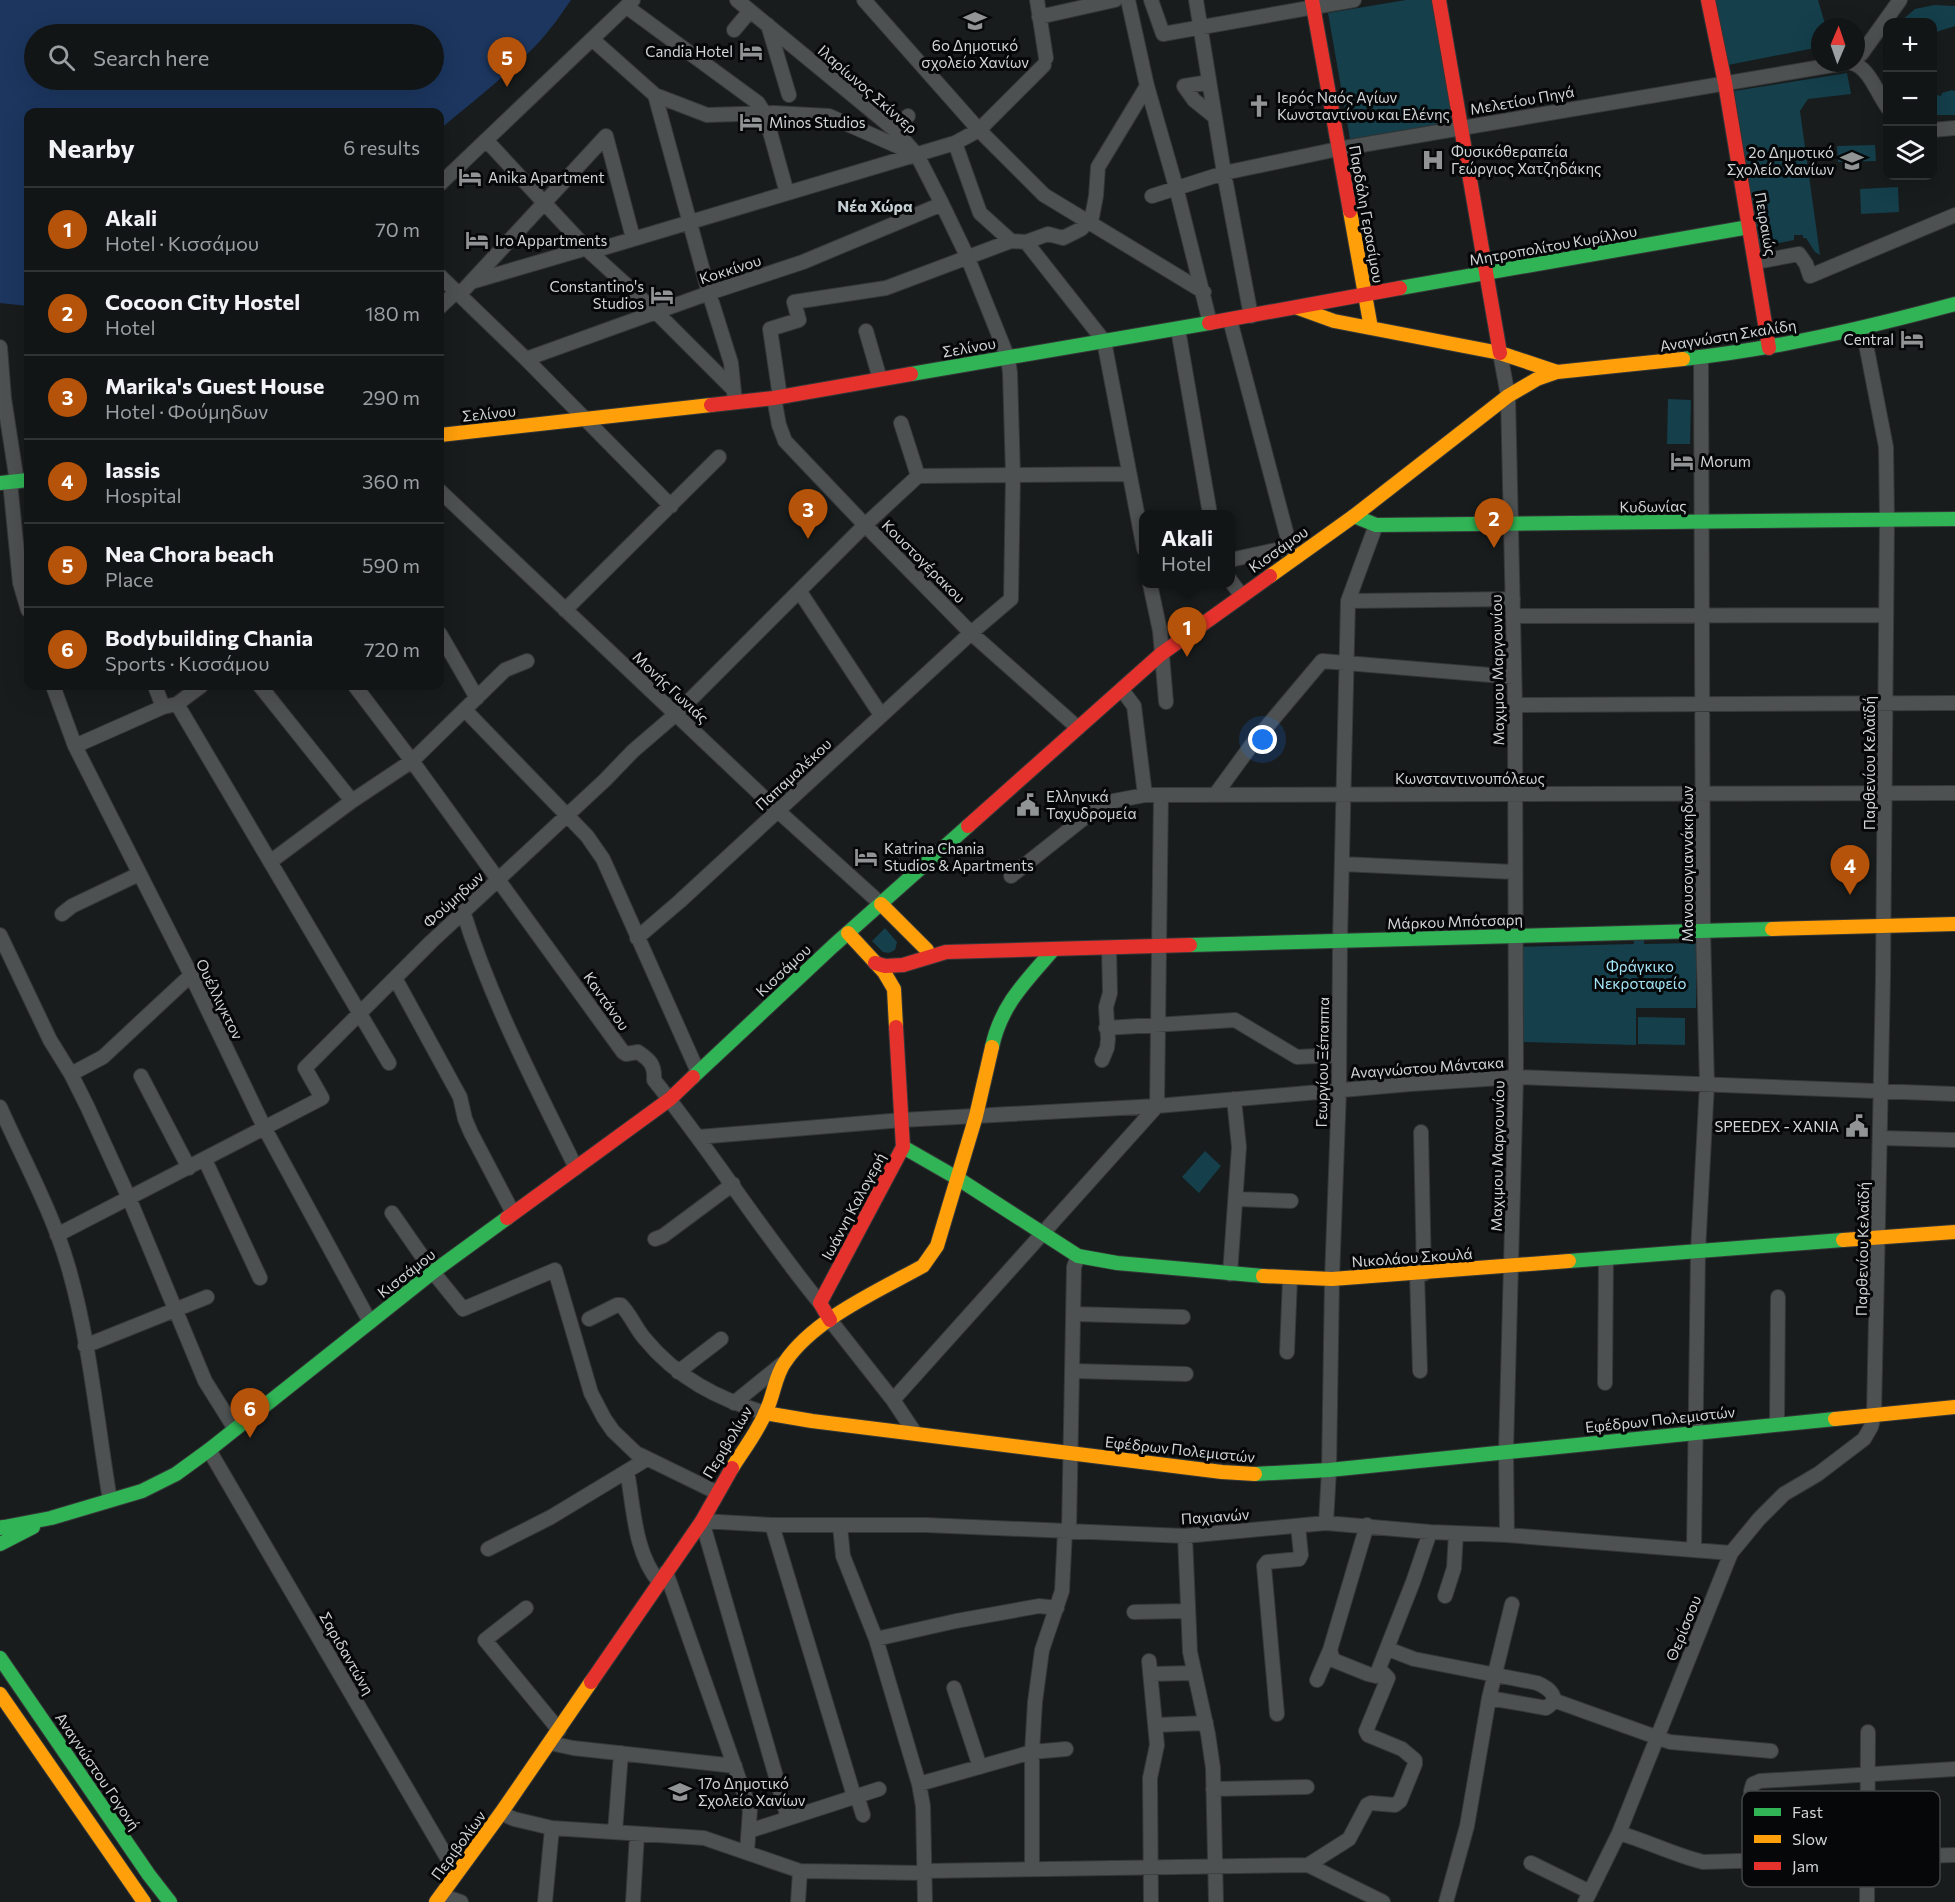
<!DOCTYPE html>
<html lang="en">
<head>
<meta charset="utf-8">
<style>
	body { margin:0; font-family:Commissioner,sans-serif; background:#1f2223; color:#f1f3f6 }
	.controls { position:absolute; right:18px; top:18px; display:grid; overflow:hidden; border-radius:12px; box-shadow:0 6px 24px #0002 }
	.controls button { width:54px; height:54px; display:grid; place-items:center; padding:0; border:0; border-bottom:2px solid #313435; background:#121516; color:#f1f3f6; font:30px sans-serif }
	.compass { position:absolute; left:1811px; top:18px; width:54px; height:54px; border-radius:50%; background:#121516; box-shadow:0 6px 24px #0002; rotate:2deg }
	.you { position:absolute; left:1263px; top:740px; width:21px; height:21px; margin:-15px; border:4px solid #fff; border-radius:50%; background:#1a73e8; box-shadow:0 0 0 9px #1a73e833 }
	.badge { display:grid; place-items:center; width:39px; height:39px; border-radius:50%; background:#b45309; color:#fff; font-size:20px; font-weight:700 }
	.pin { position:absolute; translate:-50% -50px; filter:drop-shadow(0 2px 3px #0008) }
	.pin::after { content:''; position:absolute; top:32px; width:21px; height:18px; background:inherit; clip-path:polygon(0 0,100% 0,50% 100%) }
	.popup { position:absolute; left:1139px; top:510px; width:96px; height:78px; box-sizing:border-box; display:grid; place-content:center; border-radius:12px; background:#121516; filter:drop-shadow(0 2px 4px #0005); font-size:20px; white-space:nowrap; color:#9c9fa1 }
	.popup b { font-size:22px; color:#f1f3f6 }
	.popup::after { content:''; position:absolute; left:50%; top:100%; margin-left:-12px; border:12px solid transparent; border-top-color:#121516 }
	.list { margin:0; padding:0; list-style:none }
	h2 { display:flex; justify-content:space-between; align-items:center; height:78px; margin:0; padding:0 24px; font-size:26px }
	h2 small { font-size:20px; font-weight:400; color:#9c9fa1 }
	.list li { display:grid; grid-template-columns:39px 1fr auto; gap:18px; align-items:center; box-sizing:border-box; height:84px; padding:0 24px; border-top:2px solid #313435 }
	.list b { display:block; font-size:22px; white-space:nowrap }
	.list p { margin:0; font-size:20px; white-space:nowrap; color:#9c9fa1 }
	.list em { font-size:20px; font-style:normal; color:#9c9fa1 }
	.icon { flex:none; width:33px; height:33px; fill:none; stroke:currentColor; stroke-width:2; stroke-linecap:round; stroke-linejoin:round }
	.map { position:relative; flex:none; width:1955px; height:1902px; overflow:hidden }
	.search { position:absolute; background:#121516; box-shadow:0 6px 24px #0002; left:24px; top:24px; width:420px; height:66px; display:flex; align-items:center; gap:15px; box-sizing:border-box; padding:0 21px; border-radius:33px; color:#9c9fa1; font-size:22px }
	.panel { position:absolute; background:#121516; box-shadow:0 6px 24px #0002; left:24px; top:108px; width:420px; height:582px; border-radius:12px }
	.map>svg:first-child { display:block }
	.green { fill:#143f4b }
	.water { fill:#1c365f; fill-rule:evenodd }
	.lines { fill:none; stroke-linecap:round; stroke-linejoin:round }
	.street-casing { stroke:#353738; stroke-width:16 }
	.fast-casing { stroke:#353738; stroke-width:16 }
	.slow-casing { stroke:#353738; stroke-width:16 }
	.jam-casing { stroke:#353738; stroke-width:16 }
	.street { stroke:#4e5151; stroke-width:14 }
	.fast { stroke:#30b455; stroke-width:14 }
	.slow { stroke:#ff9f0a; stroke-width:14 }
	.jam { stroke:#e5322d; stroke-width:14 }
	.labels { text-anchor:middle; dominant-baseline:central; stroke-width:6; stroke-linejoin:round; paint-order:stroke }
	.poi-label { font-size:15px; fill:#d0d5d6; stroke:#050708; text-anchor:start }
	.street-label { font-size:15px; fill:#d0d5d6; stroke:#050708 }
	.park-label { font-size:15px; fill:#a5e5f9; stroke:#050708 }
	.neighbourhood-label { font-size:16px; font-weight:bold; fill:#c4ced1; stroke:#050708 }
	.key { fill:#050708; stroke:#424546; stroke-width:1.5 }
	.key-label { font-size:16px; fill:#d0d5d6 }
</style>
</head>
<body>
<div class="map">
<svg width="1955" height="1902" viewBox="0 0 1955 1902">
	<rect width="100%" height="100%" fill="#181c1d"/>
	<!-- green -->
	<path class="green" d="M1406,0H1435L1457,121L1350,139L1328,13Z
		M1714,0H1818L1826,27H1820V47L1728,65Z
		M1934,5L1955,6V26L1933,33L1932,22H1900L1915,9Z
		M1847,73L1851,94L1808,99L1800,111L1820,255L1815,252L1806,238H1803V235H1794V240L1760,247L1734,91Z
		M1952,90L1955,91V115H1933V94L1941,96L1942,93Z
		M1875,145L1876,161L1838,162L1837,146Z
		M1898,187L1899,212L1861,214L1860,189Z
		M1668,399L1691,400L1690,444H1667Z
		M885,928L897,942L895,950L889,953L883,952L872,941Z
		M1634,939H1644V944L1696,943V1008H1636V1045L1520,1042L1519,947L1634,944Z
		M1638,1017L1685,1018V1045L1638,1044Z
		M1205,1151L1221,1166L1199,1193L1182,1177Z"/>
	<!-- water -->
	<path class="water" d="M0,0H571C561,14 552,28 540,41C510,73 474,101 440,129V112H28V306L0,303ZM34,34H434V80H34Z"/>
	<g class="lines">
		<!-- street casing -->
		<g class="street-casing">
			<path id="street" d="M864,0L979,130L1044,195L1204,292
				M1037,0L1046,58
				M1128,0L1147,86L1176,187L1210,323
				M1151,0L1163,34L1354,0
				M1196,0L1224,173L1251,316
				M627,7L758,103L765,114L787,193
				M1039,17L1115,0
				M768,25L789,95
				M734,30L750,11
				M592,39L655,95L709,293L731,363L735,402
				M1856,58L1862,53L1900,0
				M1852,63C1870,68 1877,94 1888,108
				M1209,82L1184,86L1194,100L1215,117
				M655,95L707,115L774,113L829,116L913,153
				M895,130L908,116
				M1932,130L1955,128
				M486,140L590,252L656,312L733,389
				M955,143L980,213L1011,241
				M440,184L633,0
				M1152,196L1224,173L1338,149L1845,63
				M1026,242L1104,341L1144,549
				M590,252L955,143L979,130L1044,65
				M1756,262L1799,254L1806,264L1810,276L1955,215
				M440,276L526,359L671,506
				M471,282L587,248
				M459,295L606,136L633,238
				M440,307L456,292
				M1230,320L1290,547L1297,557
				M1178,329L1210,514
				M866,331L880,379
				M0,347L4,398L17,482
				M1500,353L1508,396L1515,705L1516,1077L1506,1451L1507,1535
				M526,359L709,293L803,262L942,204
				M780,397L770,329L799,320L794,302L886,288L1011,241L1026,242L1048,234L1063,238L1081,229L1088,222L1092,217L1096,196L1098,167L1147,86
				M774,398L779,425L785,441L865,525L971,633L1078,728
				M901,423L918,476
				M10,482L20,583L28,610
				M440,491L778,811L881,904
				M1230,560L1290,547
				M1230,580L1241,595
				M1150,584L1160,631L1166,702
				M800,592L881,715
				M1348,601L1513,599
				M565,610L719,457
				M1513,616L1885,615
				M440,634L477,698
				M53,686L75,746L191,975L265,1129L370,1322
				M155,686L163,707
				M260,686L352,801
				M355,686L412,761L623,1052L626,1054L638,1052C650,1060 655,1065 654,1080C712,1152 761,1231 820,1303
				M1122,690L1134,706L1145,795
				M177,704L389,1063
				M1515,705L1955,703
				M465,710L587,836L603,859L698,1072
				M75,746L163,707L177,704L201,686
				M1215,795L1253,743L1322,661L1514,677
				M270,862L352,801L412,761L505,670L527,661
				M1342,864L1514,872
				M1011,876L1103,803L1145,795L1955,793
				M463,911C491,1001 535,1084 576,1168
				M62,914L72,906L139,874
				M0,935L50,1040L71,1074L87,1106L129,1198L205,1381L235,1429
				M637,938L680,901L971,633L1011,599L1013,475L1010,373L1008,358L967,256L942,204L917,155L895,130L737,0
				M395,978L460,1097L465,1119L471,1133L513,1213
				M1106,1028L1235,1020L1297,1057L1339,1055
				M1102,1060L1107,1048L1108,1039L1106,1007L1110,993L1109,948
				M71,1074L103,1057L191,975
				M141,1076L189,1168
				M1157,1106L1161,795
				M0,1107C23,1159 52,1211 68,1266C90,1341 97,1423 110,1500
				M1421,1132L1424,1274
				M698,1137L902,1120L1157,1106L1411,1084L1516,1077L1955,1094
				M1881,1138L1955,1140
				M205,1160L260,1278
				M1236,1199L1291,1201
				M392,1213L433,1272L463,1309L555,1270L591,1393L604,1418L613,1431L636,1453L716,1492
				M57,1235L322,1098L305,1068L431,942L605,780L633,751L676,714L865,525L918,476L1128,474
				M655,1239L663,1236L733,1184
				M1230,1274L1239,1147L1234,1099
				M1417,1274L1420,1371
				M1073,1314L1183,1317
				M589,1319L617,1305H621C631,1315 636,1329 645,1339C677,1378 718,1399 765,1413
				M830,1320L893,1400L915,1433
				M85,1346L207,1297
				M1287,1352L1290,1278
				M1073,1371L1186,1374
				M678,1372L721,1339
				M1605,1383L1606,1259
				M893,1400L1157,1106
				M734,1403L782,1364
				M1777,1423L1778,1297
				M209,1450L456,1873
				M627,1471C634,1508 634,1552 659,1582
				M1326,1523L1329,1470L1332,1279L1339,1090L1340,941L1348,601L1376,525
				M772,1525L854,1796L858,1799L863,1815
				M840,1526L843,1556L876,1639L919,1784L923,1806L925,1902
				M1069,1531L1074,1267L1078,1256
				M1185,1536L1190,1652L1208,1734L1213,1768L1216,1902
				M488,1549L551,1517L647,1459
				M1694,1550L1698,1251L1707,1084L1703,930L1701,358
				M666,1572L750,1810L747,1852
				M1445,1596L1454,1568L1456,1533
				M526,1608L485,1640L559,1730
				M1134,1612L1188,1611
				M876,1639L956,1621L1039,1606L1057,1608
				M1388,1649L1414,1659L1537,1683C1549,1688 1562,1698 1546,1708L1489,1698
				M1330,1650L1333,1660L1368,1674L1376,1676L1413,1582L1430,1532
				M1149,1661L1157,1745L1150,1778L1151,1902
				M1150,1674L1193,1673
				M1317,1680L1330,1650L1367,1525
				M954,1688L980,1767
				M1553,1700L1670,1742L1771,1751
				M1277,1714L1264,1566L1267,1562L1299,1559L1301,1555L1298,1526
				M1156,1725L1206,1723
				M550,1743L573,1748L735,1766
				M919,1784L1032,1752L1066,1749
				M1213,1789L1307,1787
				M501,1813L514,1819L552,1828L704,1838L800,1871L924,1873
				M788,1818L702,1521L772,1525H926L1185,1536L1326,1523L1430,1532L1507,1535L1731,1553
				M749,1831L879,1789
				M615,1832L621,1753
				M1619,1833C1647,1841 1674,1855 1703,1862L1955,1855
				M1750,1860L1751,1791L1753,1784L1760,1781L1955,1769
				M1531,1863L1590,1892
				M1308,1865L1349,1839L1367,1805L1371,1803L1395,1805L1400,1801L1415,1764V1760L1402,1749L1368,1735L1366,1731L1388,1678L1379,1669
				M1032,1869V1752L1035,1702L1042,1650L1062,1591L1065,1531
				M924,1871L1308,1865L1383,1902
				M441,1895L461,1902
				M545,1902L552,1828
				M633,1902L637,1834
				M798,1902L800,1871
				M1446,1902L1467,1826L1489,1698L1512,1604
				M1585,1902L1619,1833L1731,1553L1759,1519L1784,1494L1818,1474L1864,1439L1871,1427L1874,1415L1883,977L1887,519L1886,447L1863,329
				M1867,1902L1868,1732"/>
		</g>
		<!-- fast casing -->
		<g class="fast-casing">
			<path id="fast" d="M1400,288L1749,227
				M1683,359C1776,349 1865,328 1955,304
				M911,374L1209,323
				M0,483L28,480
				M1354,516L1376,525L1955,519
				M1190,945L1772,929
				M992,1047C1001,1005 1026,981 1053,950
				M693,1077L833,946L968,826
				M903,1147L957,1178L1078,1256L1117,1263L1263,1276
				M1569,1261L1843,1240
				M1255,1474L1329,1470L1835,1419
				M0,1528L51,1518L142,1491L176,1474L209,1450L433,1272L507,1218
				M0,1528L3,1527
				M0,1544L33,1527
				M0,1658L149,1875L170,1902"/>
		</g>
		<!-- slow casing -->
		<g class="slow-casing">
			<path id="slow" d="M1350,211L1371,328
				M1298,308L1334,321L1500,353L1557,372
				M440,435L711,405
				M1270,576L1354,516L1508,396L1537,379L1557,372L1683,359
				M881,904L927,950
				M1772,929L1955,924
				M848,933L884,972L894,989L896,1027
				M1843,1240L1955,1232
				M1263,1276L1332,1279L1569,1261
				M765,1413L812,1421L1222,1472L1255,1474
				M1835,1419L1955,1407
				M732,1468C744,1449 759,1430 767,1409C774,1394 775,1376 785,1362C814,1319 878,1291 923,1266L937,1246L976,1116L992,1047
				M0,1694L144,1902
				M436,1902L501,1813L591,1682"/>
		</g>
		<!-- jam casing -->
		<g class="jam-casing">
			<path id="jam" d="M1312,0L1350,211
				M1439,0L1500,353
				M1708,0L1725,83L1769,348
				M1209,323L1400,288
				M711,405L774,398L911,374
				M968,826L1161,654L1270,576
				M875,963L885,966L903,965L946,952L1190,945
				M507,1218L670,1099L693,1077
				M830,1320L820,1303L903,1147L896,1027
				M591,1682L702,1521L732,1468"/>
		</g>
		<!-- street -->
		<use href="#street" class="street"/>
		<!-- fast -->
		<use href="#fast" class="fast"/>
		<!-- slow -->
		<use href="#slow" class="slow"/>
		<!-- jam -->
		<use href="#jam" class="jam"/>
	</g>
	<!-- icons -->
	<defs>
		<g id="school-bare" transform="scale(1.8)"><path d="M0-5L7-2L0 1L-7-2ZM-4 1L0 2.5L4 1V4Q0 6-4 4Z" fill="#909495" stroke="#050708" stroke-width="2.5" paint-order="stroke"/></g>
		<g id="hotel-bare" transform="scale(1.8)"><path d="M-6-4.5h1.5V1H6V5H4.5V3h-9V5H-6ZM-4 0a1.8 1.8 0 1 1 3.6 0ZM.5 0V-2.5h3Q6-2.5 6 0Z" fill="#909495" stroke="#050708" stroke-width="2.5" paint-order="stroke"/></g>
		<g id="church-bare" transform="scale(1.8)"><path d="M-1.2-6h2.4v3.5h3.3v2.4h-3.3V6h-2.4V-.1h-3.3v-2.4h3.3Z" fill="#909495" stroke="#050708" stroke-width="2.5" paint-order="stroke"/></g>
		<g id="hospital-bare" transform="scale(1.8)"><path d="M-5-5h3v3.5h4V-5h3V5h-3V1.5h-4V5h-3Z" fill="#909495" stroke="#050708" stroke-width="2.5" paint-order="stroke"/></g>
		<g id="civic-bare" transform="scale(1.8)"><path d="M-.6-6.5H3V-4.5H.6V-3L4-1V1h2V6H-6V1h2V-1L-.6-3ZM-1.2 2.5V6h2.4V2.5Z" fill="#909495" stroke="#050708" stroke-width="2.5" paint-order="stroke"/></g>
	</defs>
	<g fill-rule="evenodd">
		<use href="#school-bare" x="975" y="21"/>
		<use href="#hotel-bare" x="751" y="51"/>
		<use href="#church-bare" x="1259" y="106"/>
		<use href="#hotel-bare" x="751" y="122"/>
		<use href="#hospital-bare" x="1433" y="160"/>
		<use href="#school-bare" x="1852" y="161"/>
		<use href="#hotel-bare" x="470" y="177"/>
		<use href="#hotel-bare" x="477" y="240"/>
		<use href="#hotel-bare" x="662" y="295"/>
		<use href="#hotel-bare" x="1912" y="339"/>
		<use href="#hotel-bare" x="1682" y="461"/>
		<use href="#civic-bare" x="1028" y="805"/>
		<use href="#hotel-bare" x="866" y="857"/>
		<use href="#civic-bare" x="1857" y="1126"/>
		<use href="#school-bare" x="680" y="1792"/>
	</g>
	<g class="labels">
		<!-- poi labels -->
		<g class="poi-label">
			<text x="975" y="45" text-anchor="middle">6ο Δημοτικό<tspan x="975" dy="17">σχολείο Χανίων</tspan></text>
			<text x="733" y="51" text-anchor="end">Candia Hotel</text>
			<text x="1277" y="97">Ιερός Ναός Αγίων<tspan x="1277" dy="17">Κωνσταντίνου και Ελένης</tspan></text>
			<text x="769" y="122">Minos Studios</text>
			<text x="1451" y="151">Φυσικόθεραπεία<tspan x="1451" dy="17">Γεώργιος Χατζηδάκης</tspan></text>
			<text x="1834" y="152" text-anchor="end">2ο Δημοτικό<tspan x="1834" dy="17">Σχολείο Χανίων</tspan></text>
			<text x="488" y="177">Anika Apartment</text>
			<text x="495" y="240">Iro Appartments</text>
			<text x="644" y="286" text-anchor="end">Constantino's<tspan x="644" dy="17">Studios</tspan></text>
			<text x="1894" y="339" text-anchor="end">Central</text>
			<text x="1700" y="461">Morum</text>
			<text x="1046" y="796">Ελληνικά<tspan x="1046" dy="17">Ταχυδρομεία</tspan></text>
			<text x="884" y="848">Katrina Chania<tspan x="884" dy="17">Studios &amp; Apartments</tspan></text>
			<text x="1839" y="1126" text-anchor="end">SPEEDEX - ΧΑΝΙΑ</text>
			<text x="698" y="1783">17ο Δημοτικό<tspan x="698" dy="17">Σχολείο Χανίων</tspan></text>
		</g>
		<!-- street labels -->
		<g class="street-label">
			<text transform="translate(868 89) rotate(41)">Ιλαρίωνος Σκίννερ</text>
			<text transform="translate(1522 100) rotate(-10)">Μελετίου Πηγά</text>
			<text transform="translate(1367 214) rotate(80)">Παρδάλη Γερασίμου</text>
			<text transform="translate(1766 224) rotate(80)">Πειραιώς</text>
			<text transform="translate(1553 245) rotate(-10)">Μητροπολίτου Κυρίλλου</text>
			<text transform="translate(730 269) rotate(-18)">Κοκκίνου</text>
			<text transform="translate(1728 335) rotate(-9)">Αναγνώστη Σκαλίδη</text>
			<text transform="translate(969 347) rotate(-10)">Σελίνου</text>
			<text transform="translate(489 413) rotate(-6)">Σελίνου</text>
			<text transform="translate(1653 506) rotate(-1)">Κυδωνίας</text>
			<text transform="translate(1278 549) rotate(-35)">Κισσάμου</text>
			<text transform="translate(924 561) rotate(45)">Κουστογέρακου</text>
			<text transform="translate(1497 670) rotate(-91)">Μαχιμου Mαργουνίου</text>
			<text transform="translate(671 687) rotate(43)">Μονής Γωνιάς</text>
			<text transform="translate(1869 763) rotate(-90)">Παρθενίου Κελαϊδή</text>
			<text transform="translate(793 774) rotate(-43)">Παπαμαλέκου</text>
			<text x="1470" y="778">Κωνσταντινουπόλεως</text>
			<text transform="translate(1687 864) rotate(-90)">Μανουσογιαννάκηδων</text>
			<text transform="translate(453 899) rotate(-42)">Φούμηδων</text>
			<text transform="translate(1455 921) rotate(-2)">Μάρκου Μπότσαρη</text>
			<text transform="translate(783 970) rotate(-43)">Κισσάμου</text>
			<text transform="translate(220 999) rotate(64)">Ουέλλιγκτον</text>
			<text transform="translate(607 1001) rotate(55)">Καντάνου</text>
			<text transform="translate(1322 1062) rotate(-89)">Γεωργίου Ξέπαππα</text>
			<text transform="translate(1427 1067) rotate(-4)">Αναγνώστου Μάντακα</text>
			<text transform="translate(1497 1156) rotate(-89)">Μαχιμου Mαργουνίου</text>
			<text transform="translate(853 1206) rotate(-62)">Ιωάννη Καλογερή</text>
			<text transform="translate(1862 1249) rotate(-89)">Παρθενίου Κελαϊδή</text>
			<text transform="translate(1412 1257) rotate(-4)">Νικολάου Σκουλά</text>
			<text transform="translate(406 1273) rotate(-38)">Κισσάμου</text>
			<text transform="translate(1660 1419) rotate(-6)">Εφέδρων Πολεμιστών</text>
			<text transform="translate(727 1442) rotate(-59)">Περιβολίων</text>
			<text transform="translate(1180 1449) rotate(6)">Εφέδρων Πολεμιστών</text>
			<text transform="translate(1215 1516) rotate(-4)">Παχιανών</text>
			<text transform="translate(1683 1628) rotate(-68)">Θερίσσου</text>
			<text transform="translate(347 1653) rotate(60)">Σαριδαντώνη</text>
			<text transform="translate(98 1771) rotate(56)">Αναγνώστου Γογονή</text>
			<text transform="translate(458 1845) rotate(-54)">Περιβολίων</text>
		</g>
		<!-- park labels -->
		<g class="park-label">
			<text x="1640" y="966">Φράγκικο<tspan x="1640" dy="17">Νεκροταφείο</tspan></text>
		</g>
		<!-- neighbourhood labels -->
		<g class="neighbourhood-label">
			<text x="875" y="205">Νέα Χώρα</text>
		</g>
	</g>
	<!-- legend -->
	<rect x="1742" y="1791" width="198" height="96" rx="9" class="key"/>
	<rect x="1754" y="1808" width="27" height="8" fill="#30b455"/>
	<rect x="1754" y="1835" width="27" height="8" fill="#ff9f0a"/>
	<rect x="1754" y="1862" width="27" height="8" fill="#e5322d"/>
	<g class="key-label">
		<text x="1792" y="1818">Fast</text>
		<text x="1792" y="1845">Slow</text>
		<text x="1792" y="1872">Jam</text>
	</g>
</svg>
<div class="controls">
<button>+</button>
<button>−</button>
<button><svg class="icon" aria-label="layers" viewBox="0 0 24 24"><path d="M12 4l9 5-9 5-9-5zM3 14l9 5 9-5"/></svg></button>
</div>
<svg class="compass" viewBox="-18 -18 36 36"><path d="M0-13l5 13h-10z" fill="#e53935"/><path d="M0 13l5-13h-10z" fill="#9c9fa1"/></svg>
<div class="you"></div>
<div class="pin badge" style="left:1187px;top:657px">1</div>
<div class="popup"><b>Akali</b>Hotel</div>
<div class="pin badge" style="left:1494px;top:548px">2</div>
<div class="pin badge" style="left:808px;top:539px">3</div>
<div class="pin badge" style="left:1850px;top:895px">4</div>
<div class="pin badge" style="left:507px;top:87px">5</div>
<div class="pin badge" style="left:250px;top:1438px">6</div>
<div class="search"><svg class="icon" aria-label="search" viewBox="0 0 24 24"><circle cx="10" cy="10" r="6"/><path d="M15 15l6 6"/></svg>Search here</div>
<section class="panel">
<h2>Nearby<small>6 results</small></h2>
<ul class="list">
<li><span class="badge">1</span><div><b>Akali</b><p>Hotel · Κισσάμου</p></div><em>70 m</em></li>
<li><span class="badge">2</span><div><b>Cocoon City Hostel</b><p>Hotel</p></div><em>180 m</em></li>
<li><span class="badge">3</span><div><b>Marika's Guest House</b><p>Hotel · Φούμηδων</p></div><em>290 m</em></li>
<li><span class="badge">4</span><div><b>Iassis</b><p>Hospital</p></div><em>360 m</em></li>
<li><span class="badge">5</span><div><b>Nea Chora beach</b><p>Place</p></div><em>590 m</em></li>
<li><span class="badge">6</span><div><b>Bodybuilding Chania</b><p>Sports · Κισσάμου</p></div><em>720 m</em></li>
</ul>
</section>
</div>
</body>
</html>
